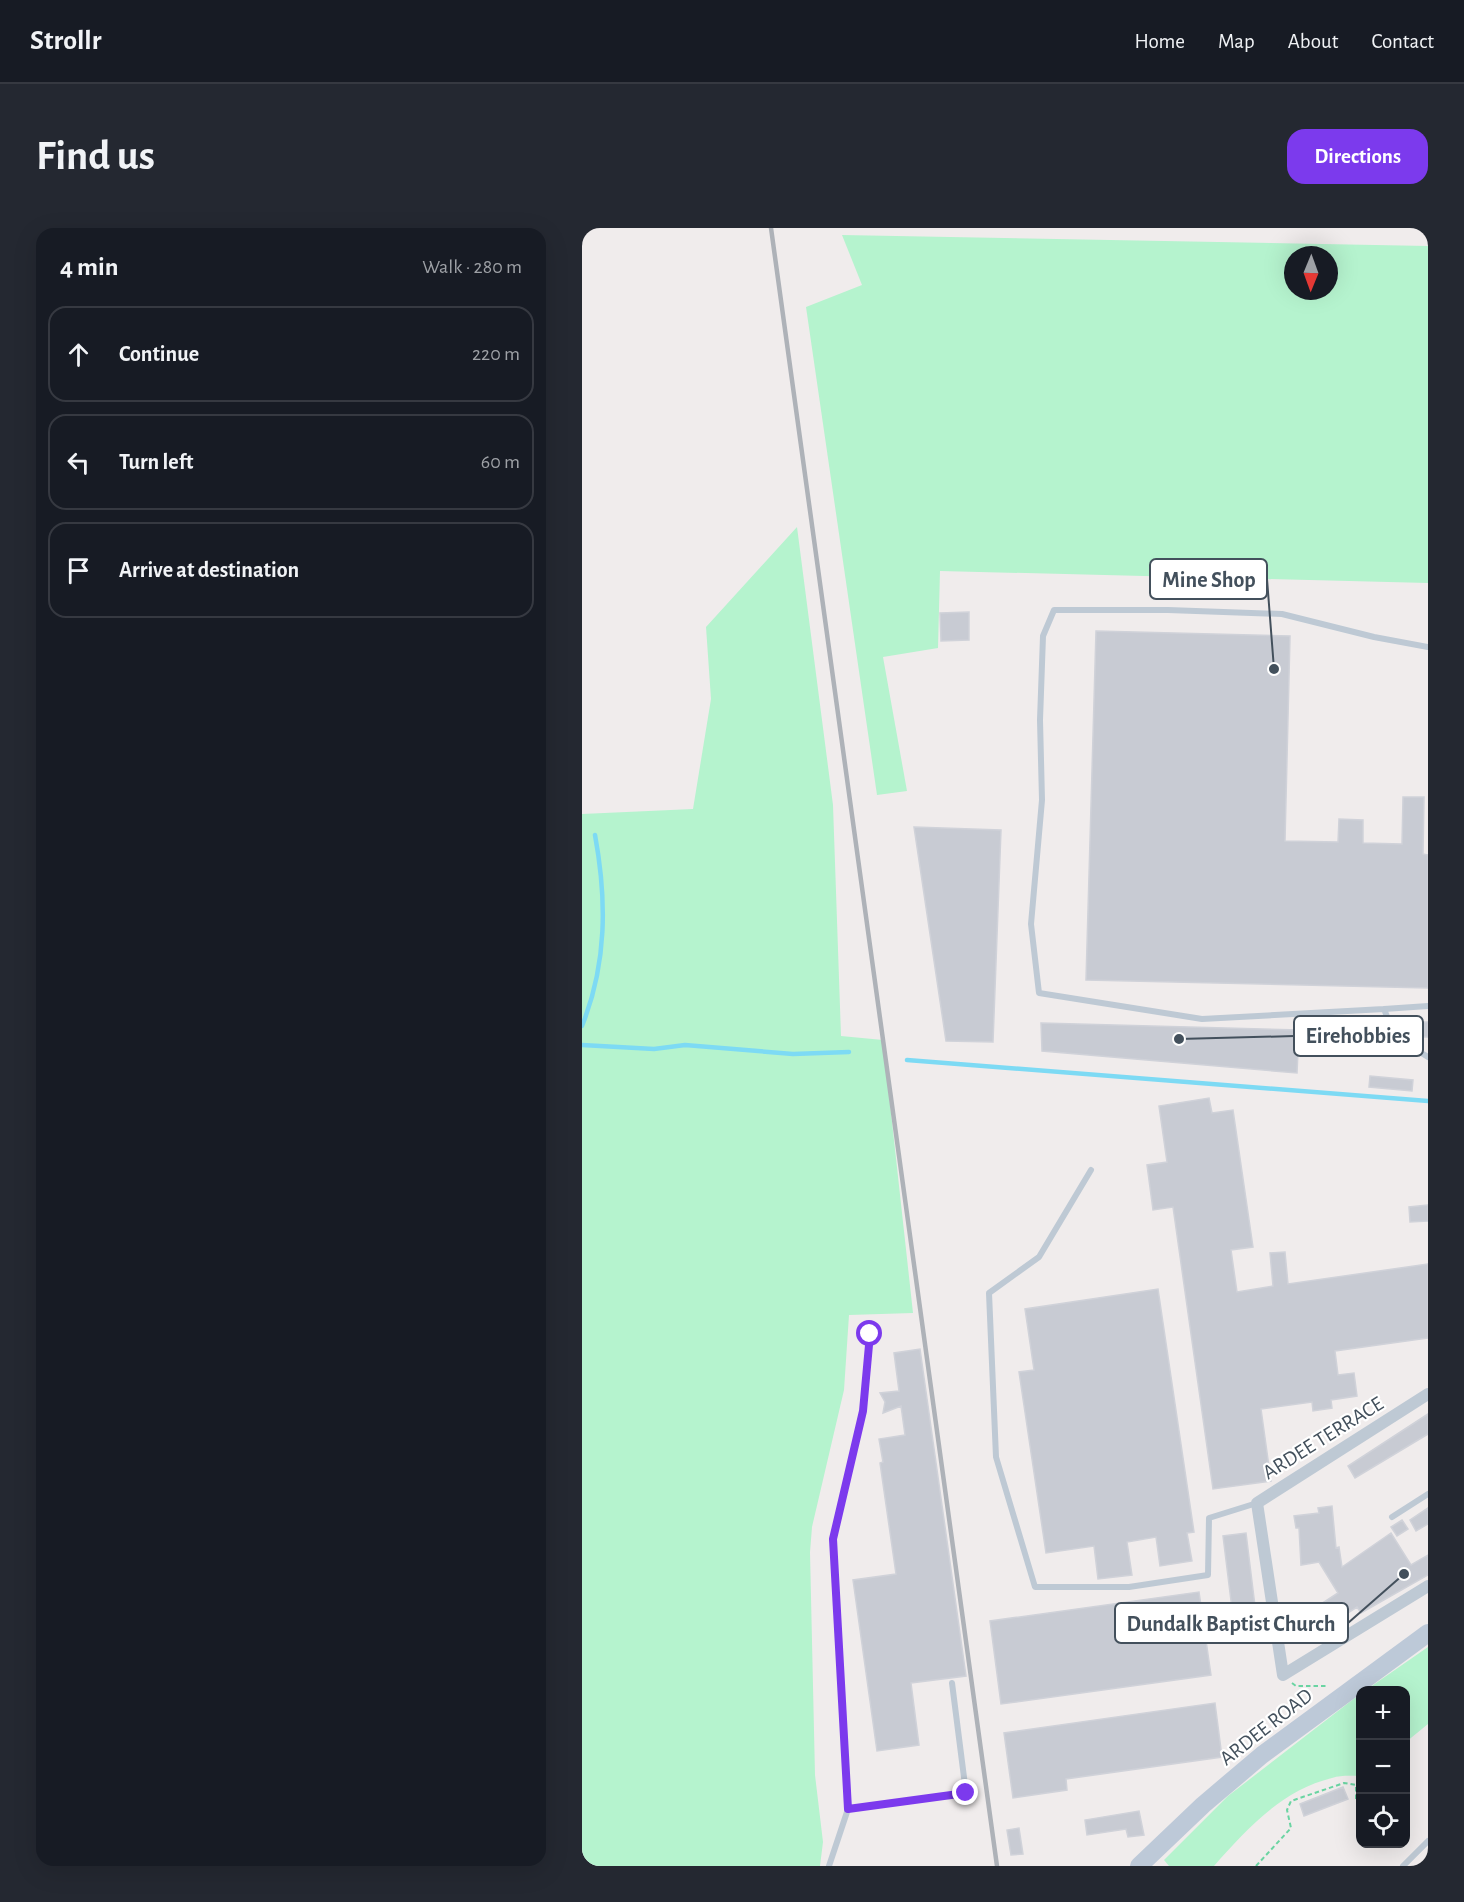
<!DOCTYPE html>
<html lang="en">
<head>
<meta charset="utf-8">
<style>
	body { margin:0; font-family:"Alegreya Sans",sans-serif; background:#242831; color:#f1f3f6 }
	.controls { position:absolute; right:18px; bottom:18px; display:grid; overflow:hidden; border-radius:12px; box-shadow:0 6px 24px #0002 }
	.controls button { width:54px; height:54px; display:grid; place-items:center; padding:0; border:0; border-bottom:2px solid #363941; background:#171b24; color:#f1f3f6; font:30px sans-serif }
	.compass { position:absolute; left:702px; top:18px; width:54px; height:54px; border-radius:50%; background:#171b24; box-shadow:0 6px 24px #0002; rotate:181deg }
	.stop { position:absolute; width:18px; height:18px; margin:-14px; border:4px solid #7c3aed; border-radius:50%; background:#fff }
	.stop.end { background:#7c3aed; border-color:#fff; box-shadow:0 2px 6px #0008 }
	.list { margin:0; padding:0; list-style:none }
	h2 { display:flex; justify-content:space-between; align-items:center; height:78px; margin:0; padding:0 24px; font-size:26px }
	h2 small { font-size:20px; font-weight:400; color:#9ea1a6 }
	.list li { display:grid; grid-template-columns:39px 1fr auto; gap:18px; align-items:center; box-sizing:border-box; height:96px; margin:0 12px 12px; padding:0 12px; border:2px solid #363941; border-radius:18px }
	.list b { display:block; font-size:22px; white-space:nowrap }
	.list em { font-size:20px; font-style:normal; color:#9ea1a6 }
	.icon { flex:none; width:33px; height:33px; fill:none; stroke:currentColor; stroke-width:2; stroke-linecap:round; stroke-linejoin:round }
	.map { position:relative; flex:none; width:846px; height:1638px; overflow:hidden; border-radius:18px }
	header { display:flex; align-items:center; gap:36px; box-sizing:border-box; height:84px; padding:0 30px; background:#171b24; border-bottom:2px solid #363941 }
	header strong { font-size:28px }
	nav { display:flex; gap:33px; margin-inline-start:auto; font-size:21px }
	.intro { display:flex; align-items:center; justify-content:space-between; box-sizing:border-box; height:144px; padding:0 36px }
	h1 { margin:0; font-size:42px }
	.button { padding:15px 27px; border-radius:18px; background:#7c3aed; color:#fff; font-size:21px; font-weight:700 }
	main { display:flex; gap:36px; padding:0 36px }
	aside { flex:1; background:#171b24; border-radius:18px; box-shadow:0 6px 24px #0002 }
	.map>svg:first-child { display:block }
	.green { fill:#b5f3ce; fill-rule:evenodd }
	.lines { fill:none; stroke-linecap:round; stroke-linejoin:round }
	.stream { stroke:#7ddaf4; stroke-width:4.5 }
	.building { fill:#c8cbd3; stroke:#d0d2d9; stroke-width:1.5 }
	.path { stroke:#6ad4a2; stroke-width:2; stroke-dasharray:4.5 3; stroke-linecap:butt }
	.service { stroke:#bec9d4; stroke-width:6 }
	.minor { stroke:#bec9d4; stroke-width:12 }
	.secondary { stroke:#bdc9d8; stroke-width:18 }
	.rail { stroke:#aeb2b8; stroke-width:4.5 }
	.route { stroke:#7c3aed; stroke-width:8 }
	.labels { text-anchor:middle; dominant-baseline:central; stroke-width:4.5; stroke-linejoin:round; paint-order:stroke }
	.street-label { font-size:21px; fill:#43505c; stroke:#fff }
	.leader { fill:none; stroke:#43505c; stroke-width:2 }
	.callout-dot { fill:#43505c; stroke:#fff; stroke-width:2 }
	.callout { fill:#fff; stroke:#43505c; stroke-width:2 }
	.callout-label { font-size:22px; text-anchor:middle; font-weight:bold; fill:#43505c }
</style>
</head>
<body>
<header>
<strong>Strollr</strong>
<nav><a>Home</a><a>Map</a><a>About</a><a>Contact</a></nav>
</header>
<div class="intro"><h1>Find us</h1><a class="button">Directions</a></div>
<main>
<aside>
<h2>4 min<small>Walk · 280 m</small></h2>
<ul class="list">
<li><svg class="icon" aria-label="ahead" viewBox="0 0 24 24"><path d="M12 20V5M6 11l6-6 6 6"/></svg><div><b>Continue</b></div><em>220 m</em></li>
<li><svg class="icon" aria-label="left" viewBox="0 0 24 24"><path d="M17 20v-9H6M10 6l-5 5 5 5"/></svg><div><b>Turn left</b></div><em>60 m</em></li>
<li><svg class="icon" aria-label="arrive" viewBox="0 0 24 24"><path d="M6 21V4h12l-3 4 3 4H6"/></svg><div><b>Arrive at destination</b></div></li>
</ul>
</aside>
<div class="map">
<svg width="846" height="1638" viewBox="0 0 846 1638">
	<rect width="100%" height="100%" fill="#f0ecec"/>
	<!-- green -->
	<path class="green" d="M260,7L846,18V355L358,343L356,420L301,429L325,563L295,567L224,79L280,57ZM711,27H747V63H711Z
		M215,299L251,577L259,808L301,812L331,1085L267,1087L262,1162L230,1299L228,1324L233,1547L241,1614L238,1638H0V586L111,581L129,471L124,399Z
		M846,1419V1496L824,1514V1462H784Z
		M778,1466V1548C770,1548 759,1547 750,1550C700,1562 665,1601 632,1638H587L582,1632L646,1568Z"/>
	<g class="lines">
		<!-- stream -->
		<path class="stream" d="M0,798C25,736 25,672 13,607
			M0,817L72,821L103,817L211,826L267,824
			M325,832L846,873"/>
	</g>
	<!-- building -->
	<path class="building" d="M387,384V412L359,413L358,385Z
		M514,403L708,408L703,613L756,614L757,591L781,592V615L820,616L821,569H842L841,626L846,627V760L504,752Z
		M332,599L419,602L411,814L364,813Z
		M828,794H846V809H828Z
		M459,795L717,802L715,845L460,823Z
		M788,848L831,852L830,863L787,859Z
		M627,870L630,885L651,882L671,1019L649,1022L655,1064L691,1058L688,1025L703,1024L706,1056L846,1036V1110L753,1123L756,1147L772,1145L775,1168L749,1172L750,1180L731,1183L730,1174L679,1181L689,1253L631,1261L591,979L571,982L565,937L585,934L577,878Z
		M846,977V993L828,994L827,979Z
		M576,1061L612,1304L605,1305L610,1333L578,1338L574,1309L545,1314L550,1347L516,1351L512,1318L464,1325L437,1144L452,1142L443,1081Z
		M338,1121L384,1448L329,1455L337,1517L295,1523L271,1352L314,1346L298,1235L301,1234L297,1211L323,1207L319,1178L301,1185L303,1174L298,1165L317,1163L312,1125Z
		M846,1186V1206L773,1250L766,1238Z
		M750,1278L754,1320L757,1319L760,1339L809,1305L829,1337L846,1327V1347L779,1385L775,1379L732,1407L719,1389L756,1365L737,1334L719,1337L717,1300H714L712,1288L737,1285L736,1280Z
		M846,1280V1296L834,1303L828,1292Z
		M820,1292L826,1301L815,1308L809,1299Z
		M664,1305L674,1386L651,1389L641,1308Z
		M617,1364L629,1447L419,1476L408,1393Z
		M633,1475L640,1529L484,1551L485,1562L431,1570L422,1505Z
		M761,1559L766,1571L722,1588L718,1576Z
		M557,1583L562,1607L546,1609L544,1601L505,1607L503,1592Z
		M437,1600L441,1626L429,1627L425,1602Z"/>
	<g class="lines">
		<!-- path -->
		<path class="path" d="M710,1455L714,1458H745
			M674,1638L709,1600L705,1582L709,1573L762,1555L774,1557V1573"/>
		<!-- service -->
		<path class="service" d="M846,778L802,781L813,809L846,829
			M802,781L620,791L457,765L449,696L460,572L458,492L461,408L472,382H586L700,386L792,409L846,419
			M509,942L457,1029L407,1065L414,1229L453,1359H547L626,1347L627,1290L675,1275
			M810,1289L846,1266
			M266,1581L384,1565L370,1455
			M247,1638L266,1581L251,1311L281,1183L288,1106
			M821,1638L846,1613"/>
		<!-- minor -->
		<path class="minor" d="M846,1166L675,1275L701,1447L846,1358"/>
		<!-- secondary -->
		<path class="secondary" d="M557,1638L621,1577L680,1527L846,1405"/>
		<!-- rail -->
		<path class="rail" d="M189,0L415,1638"/>
	</g>
	<g class="lines">
		<!-- route -->
		<path class="route" d="M288,1106L281,1183L251,1311L266,1581L384,1565"/>
	</g>
	<g class="labels">
		<!-- street labels -->
		<g class="street-label">
			<text transform="translate(741 1210) rotate(-32)">ARDEE TERRACE</text>
			<text transform="translate(684 1499) rotate(-38)">ARDEE ROAD</text>
		</g>
	</g>
	<!-- callouts -->
	<path class="leader" d="M692 441L685 351M597 811L712 808M822 1346L766 1395"/>
	<g class="callout-dot">
		<circle cx="692" cy="441" r="6"/>
		<circle cx="597" cy="811" r="6"/>
		<circle cx="822" cy="1346" r="6"/>
	</g>
	<g class="callout">
		<rect x="568" y="331" width="117" height="40" rx="6"/>
		<rect x="712" y="788" width="129" height="40" rx="6"/>
		<rect x="533" y="1375" width="233" height="40" rx="6"/>
	</g>
	<g class="callout-label">
		<text x="627" y="359">Mine Shop</text>
		<text x="776" y="815">Eirehobbies</text>
		<text x="649" y="1403">Dundalk Baptist Church</text>
	</g>
</svg>
<div class="controls">
<button>+</button>
<button>−</button>
<button><svg class="icon" aria-label="locate" viewBox="0 0 24 24"><circle cx="12" cy="12" r="6"/><path d="M12 2v4M12 18v4M2 12h4M18 12h4"/></svg></button>
</div>
<svg class="compass" viewBox="-18 -18 36 36"><path d="M0-13l5 13h-10z" fill="#e53935"/><path d="M0 13l5-13h-10z" fill="#9ea1a6"/></svg>
<div class="stop" style="left:288px;top:1106px"></div>
<div class="stop end" style="left:384px;top:1565px"></div>
</div>
</main>
</body>
</html>
